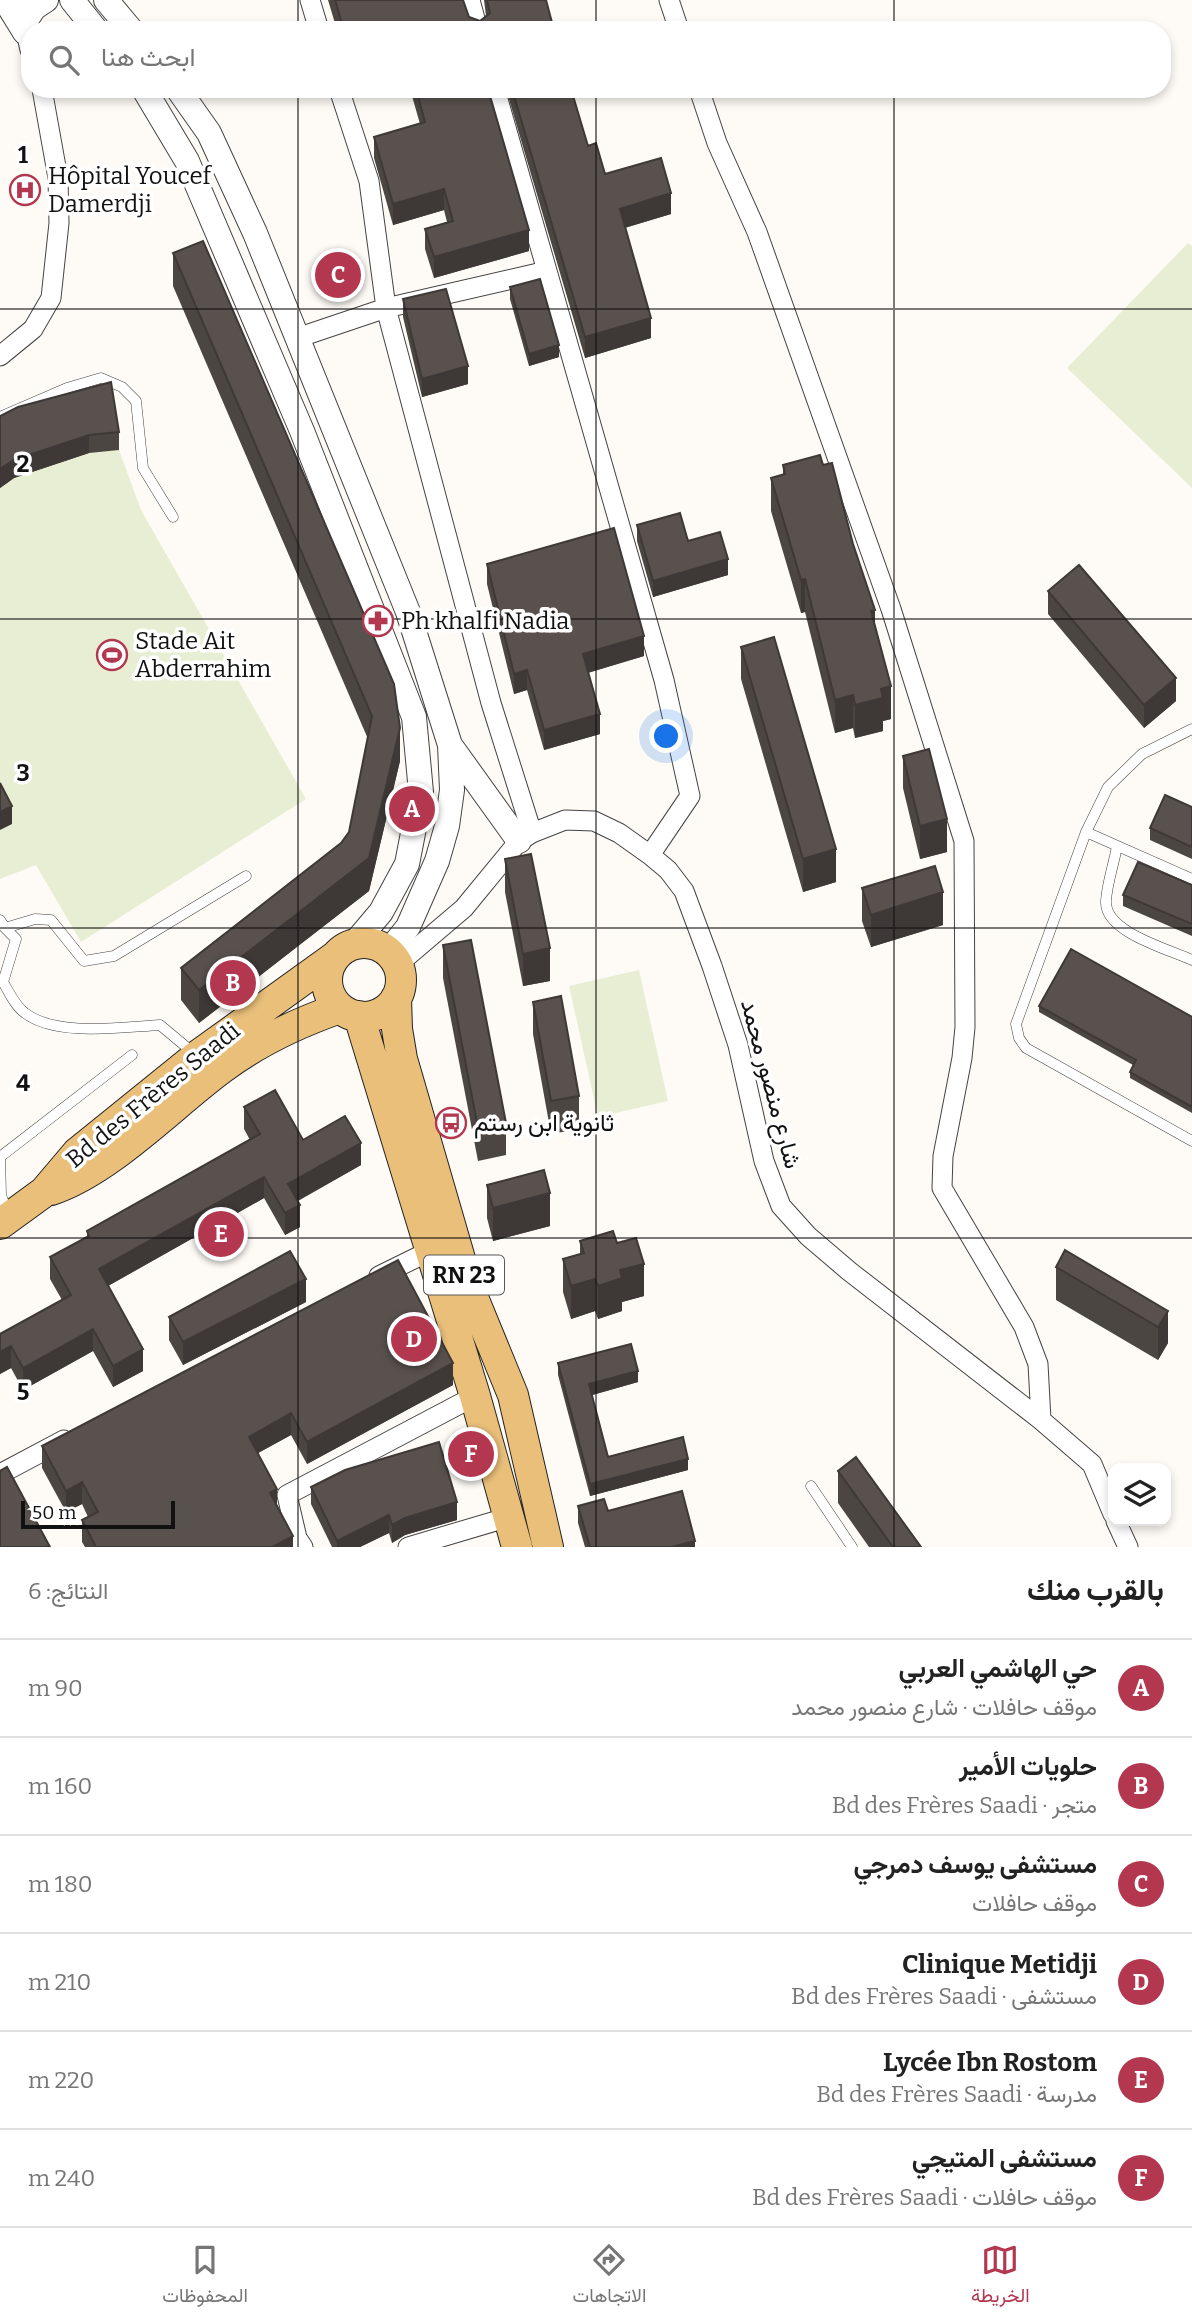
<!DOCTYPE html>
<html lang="ar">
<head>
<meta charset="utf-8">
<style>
	body { margin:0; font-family:Bitter,Vazirmatn,serif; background:#f2f2f2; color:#222; direction:rtl }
	.controls { position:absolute; right:21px; bottom:21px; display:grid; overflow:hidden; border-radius:14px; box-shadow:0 4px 10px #0003 }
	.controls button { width:63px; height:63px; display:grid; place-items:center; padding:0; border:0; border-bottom:2px solid #e0e0e0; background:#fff; color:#222; font:35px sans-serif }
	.scale { position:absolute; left:21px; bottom:18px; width:154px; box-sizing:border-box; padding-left:7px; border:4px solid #111; border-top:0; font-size:19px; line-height:24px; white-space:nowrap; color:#111; -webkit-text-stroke:5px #fff; paint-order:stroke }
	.you { position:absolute; left:667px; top:737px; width:24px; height:24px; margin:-18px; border:5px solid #fff; border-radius:50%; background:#1a73e8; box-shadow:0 0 0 10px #1a73e833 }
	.badge { display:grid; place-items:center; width:46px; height:46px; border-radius:50%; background:#b2374f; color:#fff; font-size:23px; font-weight:700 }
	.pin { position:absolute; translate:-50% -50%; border:4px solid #fff; box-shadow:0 2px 7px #0006 }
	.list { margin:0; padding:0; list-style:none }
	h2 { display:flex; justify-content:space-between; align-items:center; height:91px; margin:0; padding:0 28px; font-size:30px }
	h2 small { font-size:23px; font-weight:400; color:#767676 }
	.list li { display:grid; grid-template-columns:46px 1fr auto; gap:21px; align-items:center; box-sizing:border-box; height:98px; padding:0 28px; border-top:2px solid #e0e0e0 }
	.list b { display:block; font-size:26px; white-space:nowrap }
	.list p { margin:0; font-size:23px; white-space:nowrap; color:#767676 }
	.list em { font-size:23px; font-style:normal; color:#767676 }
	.icon { flex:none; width:38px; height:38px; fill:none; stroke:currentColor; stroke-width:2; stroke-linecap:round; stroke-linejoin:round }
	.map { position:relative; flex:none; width:1192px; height:1547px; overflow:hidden; direction:ltr }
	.search { position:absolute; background:#fff; box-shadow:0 4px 10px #0003; left:21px; right:21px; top:21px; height:77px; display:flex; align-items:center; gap:18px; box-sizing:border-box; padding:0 24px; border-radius:28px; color:#767676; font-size:26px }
	.sheet { height:679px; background:#fff }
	nav { display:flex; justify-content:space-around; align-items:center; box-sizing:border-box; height:98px; border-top:2px solid #e0e0e0; background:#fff; font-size:19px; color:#767676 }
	nav a { display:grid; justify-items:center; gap:4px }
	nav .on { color:#b2374f }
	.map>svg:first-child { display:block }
	.pitch { fill:#e8eed3 }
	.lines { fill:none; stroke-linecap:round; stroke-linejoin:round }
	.service-casing { stroke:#444; stroke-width:11 }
	.minor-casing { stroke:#444; stroke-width:21 }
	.tertiary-casing { stroke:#444; stroke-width:26 }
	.primary-casing { stroke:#222; stroke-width:32 }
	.service { stroke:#fff; stroke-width:10 }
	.minor { stroke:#fff; stroke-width:19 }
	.tertiary { stroke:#fff; stroke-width:24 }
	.primary { stroke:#e9bf7a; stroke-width:30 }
	.wall { fill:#4c4643 }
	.shaded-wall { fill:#3e3937 }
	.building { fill:#58514e; stroke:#3e3937; stroke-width:2 }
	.grid { fill:none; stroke:#111; stroke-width:2; stroke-opacity:0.55 }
	.labels { text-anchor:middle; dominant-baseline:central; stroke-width:7; stroke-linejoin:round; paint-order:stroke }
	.shield { fill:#fff; stroke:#585858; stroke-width:2 }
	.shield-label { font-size:23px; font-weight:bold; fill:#111 }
	.poi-label { font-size:24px; fill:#111; stroke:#fff; text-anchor:start }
	.street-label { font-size:24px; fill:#111; stroke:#fff }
	.grid-label { font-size:23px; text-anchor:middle; font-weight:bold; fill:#111; stroke:#fff; stroke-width:7; stroke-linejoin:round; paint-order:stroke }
</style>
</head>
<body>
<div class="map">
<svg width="1192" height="1547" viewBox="0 0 1192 1547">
	<rect width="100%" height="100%" fill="#fefbf6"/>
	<!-- pitch -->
	<path class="pitch" d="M1188,243L1192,246V488L1067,368Z
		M111,401L119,450L141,510L306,799L81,942L36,865L0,879V433Z
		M639,970L668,1101L598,1117L569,986Z"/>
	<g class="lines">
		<!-- service casing -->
		<g class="service-casing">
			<path id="service" d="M0,417L67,388L101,378L122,387L136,401L143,468L173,517
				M1192,729L1142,754L1108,787L1086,832L1016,1024L1019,1038L1026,1048L1192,1141
				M1086,832L1192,879
				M1117,846C1114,864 1107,883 1106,901C1104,932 1168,949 1192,960
				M0,920L5,928L35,919L51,920L84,961L114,956L246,876
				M5,928L16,939L3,982C9,992 15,1006 25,1013C56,1037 122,1027 160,1025L196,1055
				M8,1215L1,1195L0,1157L132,1055
				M811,1486L852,1547"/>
		</g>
		<!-- minor casing -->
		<g class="minor-casing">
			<path id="minor" d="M2,0L23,34
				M19,0L30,50
				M310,0L319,30
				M470,0L478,30
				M669,0L679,30
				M339,89L369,181L386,308L491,703L532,833
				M495,89L664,680L690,796L650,855
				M699,89L717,143L757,232L891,609L964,841L965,1027L962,1058L943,1156L942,1188L1024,1327L1038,1364L1041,1420
				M297,338L386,308L547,271
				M0,356L33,329L51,298L59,223L58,178L42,89
				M397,965L464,908L519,841L532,833L565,820L594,821L619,833L650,855L668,870L684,891L712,966L738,1045L764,1161L781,1206L808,1236L849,1271L1041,1420L1092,1464L1113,1514
				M379,1276L440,1246
				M0,1474L64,1440
				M1116,1521L1128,1547
				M303,1547L297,1538L287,1495L475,1396
				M408,1547L509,1517"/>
		</g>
		<!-- tertiary casing -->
		<g class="tertiary-casing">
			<path id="tertiary" d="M72,0L96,30
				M106,0L131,30
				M24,23L34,8L46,0
				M144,89L187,161L302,431L414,717L421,792L407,864L381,912L354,944
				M178,89L209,133L255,233L408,612L450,745L452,790L447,826L437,861L408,927L388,952
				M450,745L519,841"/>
		</g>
		<!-- primary casing -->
		<g class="primary-casing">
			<path id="primary" d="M327 980a37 37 0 1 1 74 0a37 37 0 1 1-74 0Z
				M396,998L397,1029L402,1059L467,1283L513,1395L548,1547
				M359,1016L475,1396L517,1547
				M51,1190C109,1171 171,1106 221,1069C258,1041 297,1023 340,1008
				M0,1224L44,1192L77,1153L197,1056L336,956"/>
		</g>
		<!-- service -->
		<use href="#service" class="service"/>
		<!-- minor -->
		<use href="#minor" class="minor"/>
		<!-- tertiary -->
		<use href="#tertiary" class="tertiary"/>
		<!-- primary -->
		<use href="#primary" class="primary"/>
	</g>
	<!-- wall -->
	<path class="wall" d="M328,0H463L469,17L480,21L486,16L484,0H546L554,30H337Z
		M410,89H488L529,251L434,278L425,249V229L447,222L444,210L393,225L374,158V137L420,124Z
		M506,89H571L588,146L605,174L671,214L625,228L651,338L585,358Z
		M173,253L400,761L369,891L199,1023L181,1000V968L341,843L349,832L368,739L173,286Z
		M510,287L559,357L529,366L510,299Z
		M403,299L468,384L422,397L403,317Z
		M0,416L119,432V450L89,453L14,478L0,488Z
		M783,465H823L853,544L875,626L891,719L883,721V731L855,738L853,728L835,733L805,612L801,613L771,511V478L783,475Z
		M637,525L688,541L728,575L653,597L637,541Z
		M487,564L644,656L588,673L600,734L544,750L527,690L514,694L487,584Z
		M1048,591L1176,701L1144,728L1048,614Z
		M741,647L836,882L803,892L741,679Z
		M903,756L947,852L920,859L903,788Z
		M1192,807V859L1150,840V828Z
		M505,859L550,981L523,986L505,892Z
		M1192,885V936L1123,906V895Z
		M862,888L943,925L871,947L862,921Z
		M443,945L506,1123V1155L478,1161L443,978Z
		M533,1002L579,1096V1129L551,1134L533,1034Z
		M1039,1006L1192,1017V1113L1130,1078V1072L1133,1065L1039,1012Z
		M244,1107L303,1140L361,1165L298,1201L300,1227L285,1235L264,1198L108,1286L143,1371L113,1387L93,1351L23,1390L11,1368L0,1374V1334L62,1300L50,1279V1257L87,1237V1231L250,1140L244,1129Z
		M487,1185L550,1226L493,1241L487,1218Z
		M580,1241L617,1243L644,1296L622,1302V1311L598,1319L595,1311L571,1319L563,1292V1259L580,1254Z
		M1056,1267L1168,1311V1343L1158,1360L1056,1300Z
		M306,1302L183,1365L169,1340V1317Z
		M558,1363L638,1382L592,1395L608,1457L688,1470L590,1496L558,1375Z
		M453,1385L307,1464L291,1435L258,1453L293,1547H85L82,1542V1520L88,1517L82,1504L66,1512L42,1468V1446Z
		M838,1471L921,1547H869L838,1503Z
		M311,1487L457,1520L405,1535L392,1543L389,1533L360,1547H332L311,1504Z
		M578,1506L608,1511L695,1547H585L578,1523Z"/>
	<!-- shaded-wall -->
	<path class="shaded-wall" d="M444,189V210L393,225V204Z
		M671,193V214L620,229V209Z
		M529,230V251L434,278V257Z
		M651,318V338L585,358V337Z
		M559,345V357L529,366V354Z
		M468,366V384L422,397V379Z
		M89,435V453L14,478L0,488V469L14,460Z
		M728,559V575L653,597V581Z
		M805,579V612L801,613V580Z
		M875,610V643L871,611Z
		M644,636V656L583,674V654Z
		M527,670V690L514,694V674Z
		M1176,678V701L1144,728V705Z
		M891,686V719L883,721V731L855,738V705L881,689Z
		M853,695V728L835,733V700Z
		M600,714V734L544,750V730Z
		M400,728V761L369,891L199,1023V990L369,858Z
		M12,806V824L0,830V812Z
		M947,819V852L920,859V826Z
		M836,849V882L803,892V859Z
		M943,892V925L871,947V915Z
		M550,948V981L523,986V954Z
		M361,1143V1165L288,1206V1184Z
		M264,1177V1198L99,1291V1269Z
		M550,1193V1226L493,1241V1208Z
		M300,1205V1227L285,1235V1213Z
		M644,1264V1296L622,1302V1311L598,1319V1286L620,1270Z
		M306,1279V1302L183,1365V1342Z
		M595,1279V1311L571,1319V1286Z
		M1168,1311V1343L1158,1360V1327Z
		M93,1329V1351L23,1390V1368Z
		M11,1346V1368L0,1374V1352Z
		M143,1349V1371L113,1387V1366Z
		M453,1363V1385L307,1464V1442Z
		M638,1371V1382L589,1396V1384Z
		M291,1413V1435L249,1458V1437Z
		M688,1459V1470L590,1496V1484Z
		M82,1482V1504L66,1512V1491Z
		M277,1489V1511L270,1493Z
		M457,1502V1520L405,1535L392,1543V1525L405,1518Z
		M389,1515V1533L360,1547H337V1541Z
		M293,1536V1547H273Z
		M695,1541V1547H672Z"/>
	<!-- building -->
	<path class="building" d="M335,0H463L469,17L480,21L490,13L487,0H546L554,30H344Z
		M416,89H488L529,230L434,257L425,229L453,221L444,189L393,204L374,137L425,122Z
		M512,89H571L588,146L596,143L605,174L661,158L671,193L620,209L651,318L585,337Z
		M203,241L394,684L400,728L369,858L199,990L181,968L341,843L349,832L372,716L173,253Z
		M540,279L559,345L529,354L510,287Z
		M446,289L468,366L422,379L403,299Z
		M111,382L119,432L89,435L14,460L0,469V416L18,407Z
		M820,455L823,465L832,463L853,544L875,610L871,611L891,686L881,689L883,698L855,705L853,695L835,700L805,579L801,580L771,478L785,474L783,465Z
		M680,513L688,541L720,532L728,559L653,581L637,525Z
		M614,528L644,636L583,654L600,714L544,730L527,670L514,674L487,564Z
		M1079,565L1176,678L1144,705L1048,591Z
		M774,637L836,849L803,859L741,647Z
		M929,749L947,819L920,826L903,756Z
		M0,783L12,806L0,812Z
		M1165,795L1192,807V847L1150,828Z
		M531,854L550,948L523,954L505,859Z
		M1138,862L1192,885V924L1123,895Z
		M935,866L943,892L871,915L862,888Z
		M471,940L506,1123L478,1128L443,945Z
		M1071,949L1192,1017V1107L1130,1072L1136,1060L1039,1006Z
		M561,996L579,1096L551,1101L533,1002Z
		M275,1090L303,1140L345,1116L361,1143L288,1184L300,1205L285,1213L264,1177L99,1269L143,1349L113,1366L93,1329L23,1368L11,1346L0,1352V1334L71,1295L50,1257L89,1236L87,1231L260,1134L244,1107Z
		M544,1170L550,1193L493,1208L487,1185Z
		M613,1231L617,1243L636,1238L644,1264L620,1270L622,1278L598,1286L595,1279L571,1286L563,1259L584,1253L580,1241Z
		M1065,1250L1168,1311L1158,1327L1056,1267Z
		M290,1251L306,1279L183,1342L169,1317Z
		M398,1260L453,1363L307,1442L291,1413L249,1437L277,1489L270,1493L293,1536L273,1547H96L82,1520L98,1512L82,1482L66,1491L42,1446Z
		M631,1344L638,1371L589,1384L608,1457L683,1437L688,1459L590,1484L558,1363Z
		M439,1442L457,1502L405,1518L392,1525L389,1515L337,1541L311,1487L345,1470Z
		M856,1457L921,1547H893L838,1471Z
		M7,1467L50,1547H0V1471Z
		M682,1491L695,1541L672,1547H590L578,1506L604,1499L608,1511Z"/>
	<!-- grid -->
	<path class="grid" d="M298,0V30M596,0V30M894,0V30M298,89V1547M596,89V1547M894,89V1547M0,309H1192M0,619H1192M0,928H1192M0,1238H1192"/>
	<!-- icons -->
	<defs>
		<g id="hospital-ring" transform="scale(1.575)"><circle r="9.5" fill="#fff" stroke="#b2374f" stroke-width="1.5"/><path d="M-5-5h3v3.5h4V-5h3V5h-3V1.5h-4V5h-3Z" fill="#b2374f"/></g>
		<g id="pharmacy-ring" transform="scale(1.575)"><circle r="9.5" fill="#fff" stroke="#b2374f" stroke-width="1.5"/><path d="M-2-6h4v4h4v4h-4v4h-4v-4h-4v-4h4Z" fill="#b2374f"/></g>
		<g id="stadium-ring" transform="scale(1.575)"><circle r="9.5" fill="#fff" stroke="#b2374f" stroke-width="1.5"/><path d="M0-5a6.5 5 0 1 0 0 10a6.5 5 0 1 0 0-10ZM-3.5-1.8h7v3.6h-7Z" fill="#b2374f"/></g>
		<g id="bus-ring" transform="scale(1.575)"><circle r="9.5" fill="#fff" stroke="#b2374f" stroke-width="1.5"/><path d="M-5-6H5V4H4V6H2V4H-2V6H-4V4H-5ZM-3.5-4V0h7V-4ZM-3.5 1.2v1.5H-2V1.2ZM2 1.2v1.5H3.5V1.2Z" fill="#b2374f"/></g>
	</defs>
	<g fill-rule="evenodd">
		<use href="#hospital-ring" x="25" y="190"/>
		<use href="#pharmacy-ring" x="378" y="621"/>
		<use href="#stadium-ring" x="112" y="655"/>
		<use href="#bus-ring" x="451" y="1123"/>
	</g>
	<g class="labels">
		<!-- shield labels -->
		<rect class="shield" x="424" y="1255.5" width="80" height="39" rx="5"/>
		<g class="shield-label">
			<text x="464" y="1275">RN 23</text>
		</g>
		<!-- poi labels -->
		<g class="poi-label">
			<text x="48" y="176">Hôpital Youcef<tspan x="48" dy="28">Damerdji</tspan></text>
			<text x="401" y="621">Ph khalfi Nadia</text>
			<text x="135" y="641">Stade Ait<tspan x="135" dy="28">Abderrahim</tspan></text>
			<text x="474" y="1123">ثانوية ابن رستم</text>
		</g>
		<!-- street labels -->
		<g class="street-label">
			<text transform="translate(771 1084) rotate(75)">شارع منصور محمد</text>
			<text transform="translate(153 1095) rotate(-39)">Bd des Frères Saadi</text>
		</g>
	</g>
	<g class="grid-label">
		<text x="23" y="163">1</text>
		<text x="23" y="472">2</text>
		<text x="23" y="781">3</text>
		<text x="23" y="1091">4</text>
		<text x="23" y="1400">5</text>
	</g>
</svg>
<div class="controls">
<button><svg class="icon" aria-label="layers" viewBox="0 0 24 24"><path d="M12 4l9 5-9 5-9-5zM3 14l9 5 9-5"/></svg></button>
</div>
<div class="scale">50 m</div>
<div class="you"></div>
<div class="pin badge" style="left:412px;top:809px">A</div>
<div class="pin badge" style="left:233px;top:983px">B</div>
<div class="pin badge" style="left:338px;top:275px">C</div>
<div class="pin badge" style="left:414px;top:1339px">D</div>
<div class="pin badge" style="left:221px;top:1234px">E</div>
<div class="pin badge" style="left:471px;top:1454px">F</div>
<div class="search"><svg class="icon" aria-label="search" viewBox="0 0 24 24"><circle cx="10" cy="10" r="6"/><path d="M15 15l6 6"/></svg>ابحث هنا</div>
</div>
<section class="sheet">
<h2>بالقرب منك<small>النتائج: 6</small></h2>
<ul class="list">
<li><span class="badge">A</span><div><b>حي الهاشمي العربي</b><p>موقف حافلات · شارع منصور محمد</p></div><em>90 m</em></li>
<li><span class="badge">B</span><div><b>حلويات الأمير</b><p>متجر · Bd des Frères Saadi</p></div><em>160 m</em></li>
<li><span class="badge">C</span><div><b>مستشفى يوسف دمرجي</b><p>موقف حافلات</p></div><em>180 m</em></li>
<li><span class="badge">D</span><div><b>Clinique Metidji</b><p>مستشفى · Bd des Frères Saadi</p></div><em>210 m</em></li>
<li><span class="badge">E</span><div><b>Lycée Ibn Rostom</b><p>مدرسة · Bd des Frères Saadi</p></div><em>220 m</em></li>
<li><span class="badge">F</span><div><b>مستشفى المتيجي</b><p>موقف حافلات · Bd des Frères Saadi</p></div><em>240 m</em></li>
</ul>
</section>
<nav>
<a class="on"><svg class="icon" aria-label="map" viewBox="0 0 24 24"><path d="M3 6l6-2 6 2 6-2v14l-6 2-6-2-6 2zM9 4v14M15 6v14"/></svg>الخريطة</a>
<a><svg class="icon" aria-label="directions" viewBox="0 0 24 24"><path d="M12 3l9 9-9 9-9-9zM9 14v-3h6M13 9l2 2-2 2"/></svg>الاتجاهات</a>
<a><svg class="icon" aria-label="saved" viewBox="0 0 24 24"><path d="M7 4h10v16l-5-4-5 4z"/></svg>المحفوظات</a>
</nav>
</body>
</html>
